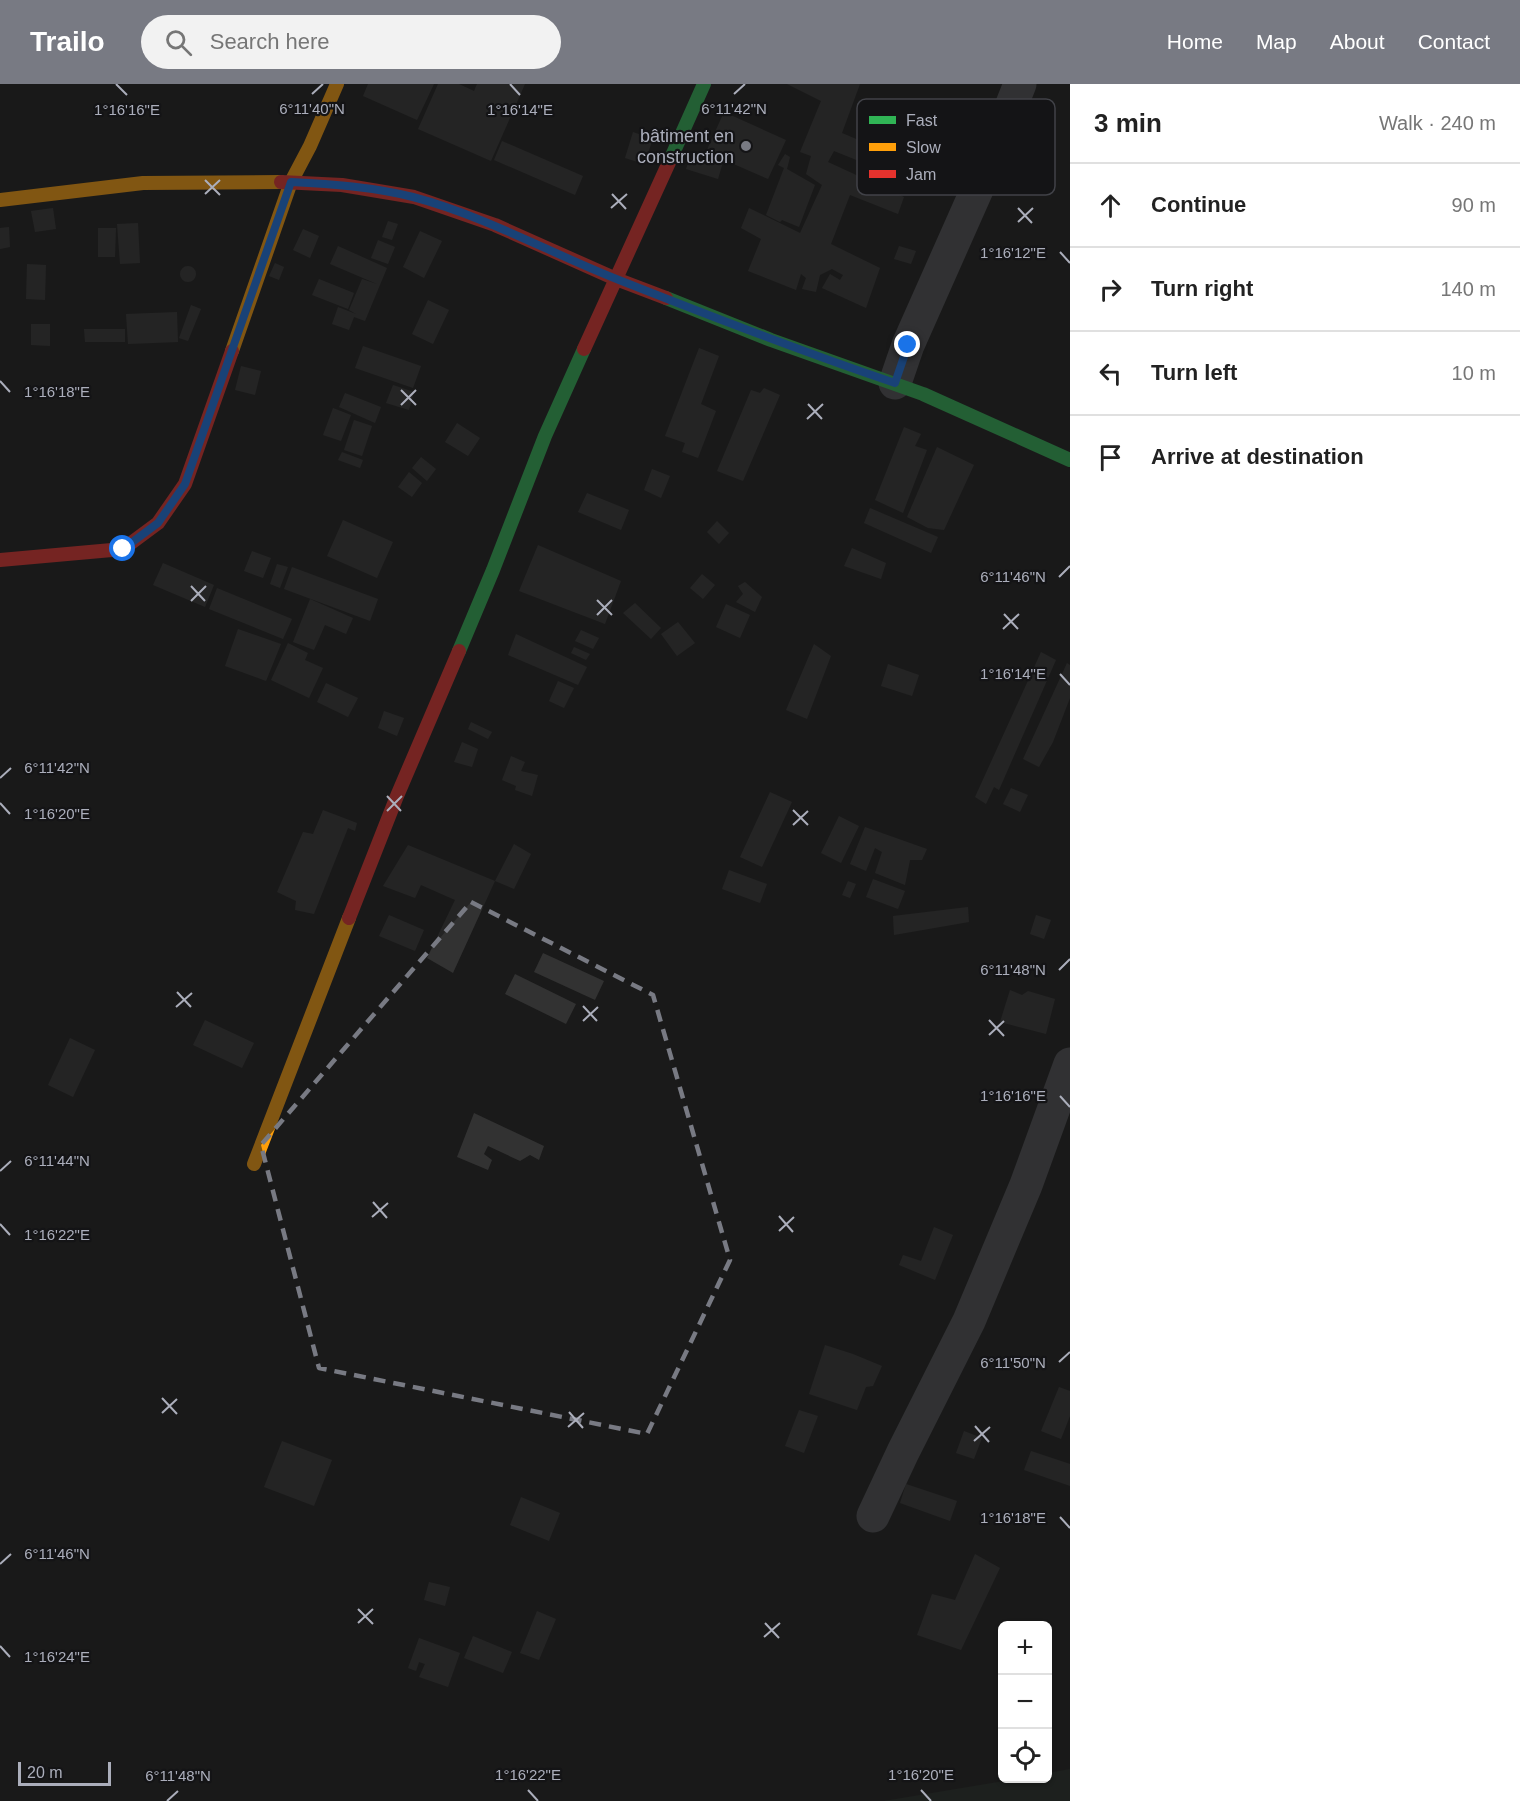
<!DOCTYPE html>
<html lang="en">
<head>
<meta charset="utf-8">
<style>
	body { margin:0; font-family:Arial,sans-serif; background:#f2f2f2; color:#222 }
	.controls { position:absolute; right:18px; bottom:18px; display:grid; overflow:hidden; border-radius:9px; box-shadow:0 2px 4px #0004 }
	.controls button { width:54px; height:54px; display:grid; place-items:center; padding:0; border:0; border-bottom:2px solid #e0e0e0; background:#fff; color:#222; font:30px sans-serif }
	.scale { position:absolute; left:18px; bottom:15px; width:93px; box-sizing:border-box; padding-left:6px; border:3px solid #abaebb; border-top:0; font-size:16px; line-height:21px; white-space:nowrap; color:#abaebb; -webkit-text-stroke:4px #141416; paint-order:stroke }
	.stop { position:absolute; width:18px; height:18px; margin:-14px; border:4px solid #1a73e8; border-radius:50%; background:#fff }
	.stop.end { background:#1a73e8; border-color:#fff; box-shadow:0 2px 6px #0008 }
	.list { margin:0; padding:0; list-style:none }
	h2 { display:flex; justify-content:space-between; align-items:center; height:78px; margin:0; padding:0 24px; font-size:26px }
	h2 small { font-size:20px; font-weight:400; color:#767676 }
	.list li { display:grid; grid-template-columns:39px 1fr auto; gap:18px; align-items:center; box-sizing:border-box; height:84px; padding:0 24px; border-top:2px solid #e0e0e0 }
	.list b { display:block; font-size:22px; white-space:nowrap }
	.list em { font-size:20px; font-style:normal; color:#767676 }
	.icon { flex:none; width:33px; height:33px; fill:none; stroke:currentColor; stroke-width:2; stroke-linecap:round; stroke-linejoin:round }
	.map { position:relative; flex:none; width:1070px; height:1717px; overflow:hidden }
	header { display:flex; align-items:center; gap:36px; box-sizing:border-box; height:84px; padding:0 30px; background:#787a83; color:#fff }
	header strong { font-size:28px }
	nav { display:flex; gap:33px; margin-inline-start:auto; font-size:21px }
	.search { width:420px; height:54px; background:#f2f2f2; display:flex; align-items:center; gap:15px; box-sizing:border-box; padding:0 21px; border-radius:33px; color:#767676; font-size:22px }
	main { display:flex }
	aside { flex:1; background:#fff }
	.map>svg:first-child { display:block }
	.green { fill:#222924 }
	.building { fill:#323232 }
	.lines { fill:none; stroke-linecap:round; stroke-linejoin:round }
	.street { stroke:#4e4f53; stroke-width:33 }
	.fast { stroke:#30b455; stroke-width:14 }
	.slow { stroke:#ff9f0a; stroke-width:14 }
	.jam { stroke:#e5322d; stroke-width:14 }
	.route { stroke:#1a73e8; stroke-width:8 }
	.marked { fill:none; stroke:#787a83; stroke-width:4.5; stroke-dasharray:12 8; stroke-linejoin:round }
	.ticks { fill:none; stroke:#abaebb; stroke-width:2 }
	.poi-dot { fill:#787a83; stroke:#141416; stroke-width:2 }
	.labels { text-anchor:middle; dominant-baseline:central; stroke-width:4.5; stroke-linejoin:round; paint-order:stroke }
	.poi-label { font-size:18px; fill:#abaebb; stroke:#141416; text-anchor:end }
	.key { fill:#141416; stroke:#414248; stroke-width:1.5 }
	.key-label { font-size:16px; fill:#abaebb }
	.ticks-label { font-size:15px; text-anchor:middle; fill:#abaebb; stroke:#141416; stroke-width:4.5; stroke-linejoin:round; paint-order:stroke }
</style>
</head>
<body>
<header>
<strong>Trailo</strong>
<div class="search"><svg class="icon" aria-label="search" viewBox="0 0 24 24"><circle cx="10" cy="10" r="6"/><path d="M15 15l6 6"/></svg>Search here</div>
<nav><a>Home</a><a>Map</a><a>About</a><a>Contact</a></nav>
</header>
<main>
<div class="map">
<svg width="1070" height="1717" viewBox="0 0 1070 1717">
	<rect width="100%" height="100%" fill="#1a1a1a"/>
	<!-- green -->
	<path class="green" d="M1070,1685V1717H884L1016,1695L1048,1694V1689Z"/>
	<!-- building -->
	<path class="building" d="M368,0H434L417,36L363,12Z
		M438,0H459L474,7L477,0H525L491,77L418,45Z
		M787,0H860L842,49L873,62L864,79L834,67L828,78L904,113L898,130L850,111L831,160L880,184L866,224L822,204L830,190L840,196L843,191L832,185L820,191L816,208L802,205L806,194L801,190L796,206L748,187L761,155L741,144L749,124L800,149L822,101L806,90L811,72L800,68L821,17Z
		M724,28L786,56L768,95L706,68Z
		M633,48L653,55L644,80L625,74Z
		M502,57L583,92L575,111L494,76Z
		M692,68L723,78L718,95L686,85Z
		M785,70L790,73L787,85L815,101L799,143L782,136L780,138L766,131L784,84L778,81Z
		M53,124L56,145L35,148L31,127Z
		M388,137L398,140L392,156L382,153Z
		M138,139L140,179L120,180L117,140Z
		M9,143L10,163L0,165V144Z
		M98,144H116L115,173H98Z
		M303,145L319,152L310,174L293,166Z
		M420,147L442,157L424,194L403,183Z
		M378,156L395,163L388,180L371,174Z
		M338,162L387,184L365,237L354,233L349,246L332,240L338,223L356,230L349,226L362,195L377,200L330,180Z
		M899,162L916,167L911,180L894,175Z
		M275,179L284,183L279,196L269,192Z
		M27,180L46,181L45,216L26,215Z
		M180 190a8 8 0 1 1 16 0a8 8 0 1 1-16 0Z
		M319,195L354,209L348,225L312,211Z
		M428,216L449,226L433,260L412,250Z
		M191,221L201,225L188,257L179,254Z
		M177,228L178,258L128,260L126,230Z
		M31,240H50V262L31,261Z
		M84,245H125V258H85Z
		M363,262L421,282L413,304L355,284Z
		M699,264L719,272L701,320L716,327L698,374L682,368L685,359L665,352Z
		M241,282L261,287L255,311L235,306Z
		M393,301L414,308L409,326L386,319Z
		M764,304L780,311L743,397L717,387L751,306L760,309Z
		M345,309L381,323L375,339L339,323Z
		M333,324L351,331L341,357L323,351Z
		M354,336L372,342L362,372L344,366Z
		M457,339L480,354L468,372L445,358Z
		M904,343L921,350L915,362L927,366L903,429L875,416Z
		M937,363L974,381L944,446L928,444L907,433Z
		M342,368L363,376L360,384L338,376Z
		M421,373L436,385L427,397L412,384Z
		M652,385L670,392L661,414L644,406Z
		M409,388L422,399L412,413L398,403Z
		M587,409L629,426L621,446L578,428Z
		M870,424L938,453L931,469L864,439Z
		M343,436L393,458L377,494L327,472Z
		M717,437L729,449L719,460L707,448Z
		M538,461L621,497L605,540L519,507Z
		M852,464L886,479L881,495L844,482Z
		M252,467L271,474L263,494L244,487Z
		M163,479L214,501L205,523L153,501Z
		M277,480L288,483L280,504L270,500Z
		M292,483L378,515L370,537L284,505Z
		M702,490L715,501L703,515L690,504Z
		M745,498L762,513L755,528L736,518L743,510L738,502Z
		M217,504L292,535L283,555L209,525Z
		M310,515L353,534L346,550L325,541L314,566L293,558Z
		M635,519L661,544L651,555L623,529Z
		M726,520L750,531L740,554L716,543Z
		M678,538L695,559L677,572L661,550Z
		M238,545L281,560L266,597L225,582Z
		M581,546L599,554L593,565L575,557Z
		M516,550L587,583L578,601L508,571Z
		M288,559L308,569L305,576L323,584L309,614L271,596Z
		M814,560L831,572L807,635L786,626Z
		M574,563L590,570L586,576L571,569Z
		M1041,568L1056,576L999,706L994,703L986,720L975,713Z
		M1067,579L1070,581V614L1053,658L1039,683L1023,675Z
		M888,580L919,591L912,612L881,602Z
		M558,597L574,604L564,624L549,617Z
		M326,599L358,614L348,633L317,618Z
		M384,627L404,634L397,652L378,644Z
		M471,638L492,648L488,655L468,645Z
		M462,658L478,665L472,683L454,678Z
		M511,672L525,678L521,687L538,691L532,712L515,706L516,702L502,696Z
		M1011,704L1028,711L1020,728L1003,720Z
		M770,708L792,718L762,783L740,773Z
		M323,726L357,739L355,747L348,744L314,830L295,826L296,817L277,808L303,748L313,750Z
		M839,732L859,742L841,779L821,769Z
		M865,743L927,765L922,776H910L905,801L875,789L882,768L875,764L866,787L850,780Z
		M514,760L531,770L514,805L495,797Z
		M408,761L495,797L453,889L427,874L455,816L421,801L415,814L383,802Z
		M729,786L767,800L760,819L722,805Z
		M873,795L905,807L898,825L866,813Z
		M848,797L856,800L850,814L842,811Z
		M968,823L969,838L894,851L893,832Z
		M389,831L424,846L415,867L379,852Z
		M1036,831L1051,836L1044,855L1030,850Z
		M543,869L604,897L595,916L534,888Z
		M515,890L576,920L566,940L505,910Z
		M1010,906L1022,911L1028,907L1055,915L1046,950L1000,938Z
		M205,936L254,959L242,984L193,961Z
		M70,954L95,966L73,1013L48,1001Z
		M474,1029L544,1062L539,1076L530,1071L520,1077L488,1062L484,1070L492,1076L488,1086L457,1073Z
		M934,1143L953,1151L935,1196L899,1181L903,1171L921,1177Z
		M825,1261L853,1270L882,1282L873,1302L866,1303L857,1326L809,1310Z
		M1059,1303L1070,1307V1332L1061,1355L1041,1347Z
		M799,1326L818,1332L804,1369L785,1362Z
		M964,1347L982,1354L974,1375L956,1369Z
		M282,1357L332,1376L314,1422L264,1403Z
		M1031,1367L1070,1380V1402L1024,1386Z
		M906,1400L957,1417L950,1437L900,1419Z
		M521,1413L560,1429L549,1457L510,1441Z
		M975,1470L1000,1484L961,1566L917,1551L932,1510L955,1516Z
		M429,1498L450,1503L445,1522L424,1516Z
		M537,1527L556,1535L539,1576L520,1569Z
		M473,1552L512,1568L503,1589L464,1574Z
		M419,1554L460,1569L448,1603L419,1593L425,1580L419,1578L416,1587L408,1584Z"/>
	<g class="lines">
		<!-- street -->
		<path class="street" d="M895,299L908,261L987,83L1020,0
			M873,1432L903,1368L969,1237L1026,1101L1070,980"/>
		<!-- fast -->
		<path class="fast" d="M671,74L704,0
			M666,214L771,256L923,310L1070,376
			M459,567L493,486L545,352L584,265"/>
		<!-- slow -->
		<path class="slow" d="M0,116L143,99L281,98
			M232,267L291,98L310,62L337,0
			M254,1080L349,834"/>
		<!-- jam -->
		<path class="jam" d="M281,98L342,101L414,113L495,141L616,195L666,214
			M584,265L671,74
			M0,476L123,465L158,439L185,400L232,267
			M349,834L397,712L459,567"/>
	</g>
	<g class="lines">
		<!-- route -->
		<path class="route" d="M123,465L158,439L185,400L291,98C332,100 373,103 413,113C485,132 550,169 619,196C710,232 802,268 895,299L908,261"/>
	</g>
	<!-- marked area -->
	<path d="M0 0H1070V1717H0ZM471,818L653,911L730,1176L647,1350L319,1284L261,1061Z" fill="#1a1a1a" fill-opacity=".55" fill-rule="evenodd"/>
	<path class="marked" d="M471,818L653,911L730,1176L647,1350L319,1284L261,1061Z"/>
	<!-- ticks -->
	<path class="ticks" d="M116,0L127,11M510,0L520,11M312,10L323,0M734,10L745,0M205,96L220,111M205,110L220,96M612,110L626,125M611,124L627,110M1018,124L1032,139M1018,138L1033,124M1060,168L1070,179M0,297L10,308M401,306L416,321M808,320L822,335M401,321L416,306M807,335L823,320M1059,493L1070,482M191,502L205,517M597,516L612,531M191,517L206,502M1004,530L1018,545M597,531L612,516M1003,545L1019,530M1060,590L1070,601M0,694L11,684M387,712L401,727M0,719L10,730M793,726L808,741M387,727L402,712M793,741L808,727M1059,886L1070,875M177,908L191,923M583,922L597,937M176,923L192,909M989,936L1004,952M583,937L598,923M989,951L1004,937M1060,1012L1070,1023M0,1087L11,1077M373,1118L387,1134M779,1132L793,1148M372,1133L388,1119M0,1140L10,1151M779,1147L794,1133M1059,1278L1070,1268M162,1314L177,1330M569,1328L583,1344M162,1329L177,1315M975,1342L989,1358M568,1343L584,1329M974,1357L990,1343M1060,1433L1070,1444M0,1480L11,1470M358,1525L373,1540M358,1539L373,1525M765,1539L779,1554M764,1553L780,1539M0,1562L10,1573M528,1706L538,1717M921,1706L931,1717M167,1717L178,1707"/>
	<!-- markers -->
	<circle class="poi-dot" cx="746" cy="62" r="6"/>
	<g class="labels">
		<!-- poi labels -->
		<g class="poi-label">
			<text x="734" y="52">bâtiment en<tspan x="734" dy="21">construction</tspan></text>
		</g>
	</g>
	<!-- legend -->
	<rect x="857" y="15" width="198" height="96" rx="9" class="key"/>
	<rect x="869" y="32" width="27" height="8" fill="#30b455"/>
	<rect x="869" y="59" width="27" height="8" fill="#ff9f0a"/>
	<rect x="869" y="86" width="27" height="8" fill="#e5322d"/>
	<g class="key-label">
		<text x="906" y="42">Fast</text>
		<text x="906" y="69">Slow</text>
		<text x="906" y="96">Jam</text>
	</g>
	<g class="ticks-label">
		<text x="312" y="30">6°11'40"N</text>
		<text x="734" y="30">6°11'42"N</text>
		<text x="127" y="31">1°16'16"E</text>
		<text x="520" y="31">1°16'14"E</text>
		<text x="1013" y="174">1°16'12"E</text>
		<text x="57" y="313">1°16'18"E</text>
		<text x="1013" y="498">6°11'46"N</text>
		<text x="1013" y="595">1°16'14"E</text>
		<text x="57" y="689">6°11'42"N</text>
		<text x="57" y="735">1°16'20"E</text>
		<text x="1013" y="891">6°11'48"N</text>
		<text x="1013" y="1017">1°16'16"E</text>
		<text x="57" y="1082">6°11'44"N</text>
		<text x="57" y="1156">1°16'22"E</text>
		<text x="1013" y="1284">6°11'50"N</text>
		<text x="1013" y="1439">1°16'18"E</text>
		<text x="57" y="1475">6°11'46"N</text>
		<text x="57" y="1578">1°16'24"E</text>
		<text x="528" y="1696">1°16'22"E</text>
		<text x="921" y="1696">1°16'20"E</text>
		<text x="178" y="1697">6°11'48"N</text>
	</g>
</svg>
<div class="controls">
<button>+</button>
<button>−</button>
<button><svg class="icon" aria-label="locate" viewBox="0 0 24 24"><circle cx="12" cy="12" r="6"/><path d="M12 2v4M12 18v4M2 12h4M18 12h4"/></svg></button>
</div>
<div class="scale">20 m</div>
<div class="stop" style="left:123px;top:465px"></div>
<div class="stop end" style="left:908px;top:261px"></div>
</div>
<aside>
<h2>3 min<small>Walk · 240 m</small></h2>
<ul class="list">
<li><svg class="icon" aria-label="ahead" viewBox="0 0 24 24"><path d="M12 20V5M6 11l6-6 6 6"/></svg><div><b>Continue</b></div><em>90 m</em></li>
<li><svg class="icon" aria-label="right" viewBox="0 0 24 24"><path d="M7 20v-9h11M14 6l5 5-5 5"/></svg><div><b>Turn right</b></div><em>140 m</em></li>
<li><svg class="icon" aria-label="left" viewBox="0 0 24 24"><path d="M17 20v-9H6M10 6l-5 5 5 5"/></svg><div><b>Turn left</b></div><em>10 m</em></li>
<li><svg class="icon" aria-label="arrive" viewBox="0 0 24 24"><path d="M6 21V4h12l-3 4 3 4H6"/></svg><div><b>Arrive at destination</b></div></li>
</ul>
</aside>
</main>
</body>
</html>
